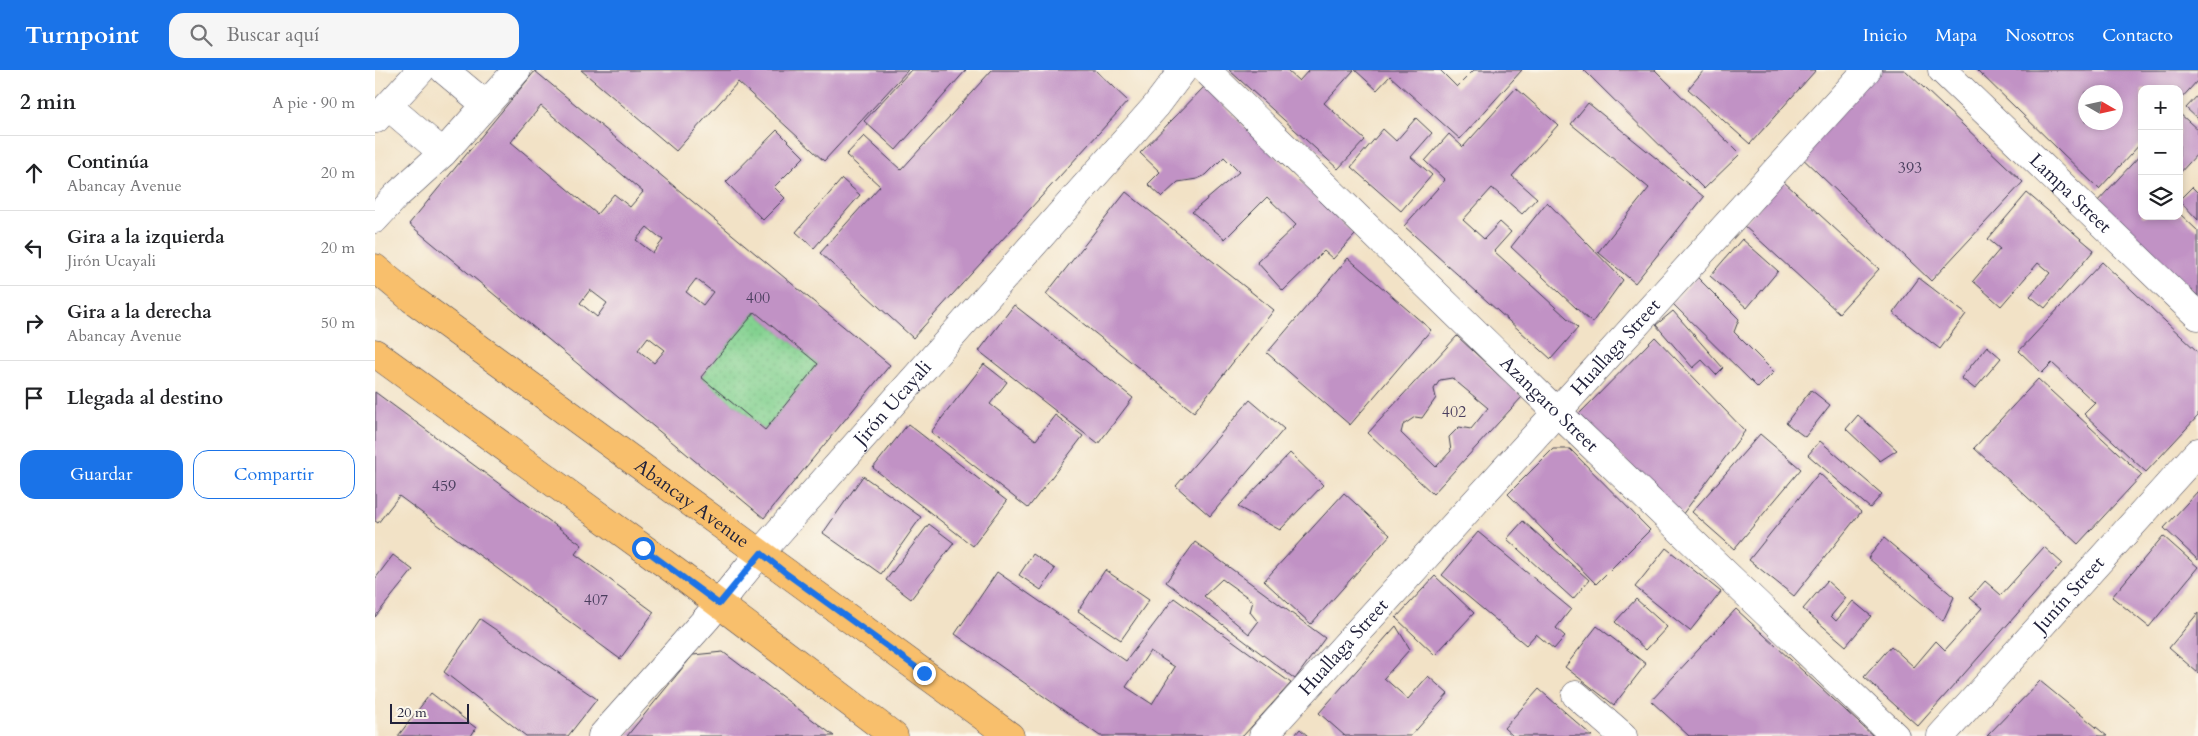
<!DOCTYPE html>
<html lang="es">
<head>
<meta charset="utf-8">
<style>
	body { margin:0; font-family:Cardo,serif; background:#f6f6f6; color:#202124 }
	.controls { position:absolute; right:15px; top:15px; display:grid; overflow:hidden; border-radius:10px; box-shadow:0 2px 8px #0003 }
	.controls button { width:45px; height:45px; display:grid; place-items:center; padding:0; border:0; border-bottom:1px solid #e0e0e0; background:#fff; color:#202124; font:25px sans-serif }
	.compass { position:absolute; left:1703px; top:15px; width:45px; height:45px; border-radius:50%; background:#fff; box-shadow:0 2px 8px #0003; rotate:99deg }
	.scale { position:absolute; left:15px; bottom:12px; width:79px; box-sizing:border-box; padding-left:5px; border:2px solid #22223b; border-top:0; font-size:14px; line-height:18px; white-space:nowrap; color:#22223b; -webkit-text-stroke:4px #fbf7ec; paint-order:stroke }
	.stop { position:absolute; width:15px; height:15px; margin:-11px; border:4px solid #1a73e8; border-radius:50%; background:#fff }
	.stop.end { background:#1a73e8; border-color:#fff; box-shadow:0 1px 5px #0008 }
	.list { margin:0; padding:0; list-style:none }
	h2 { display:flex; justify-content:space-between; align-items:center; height:65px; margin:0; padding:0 20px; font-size:21px }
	h2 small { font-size:16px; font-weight:400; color:#757577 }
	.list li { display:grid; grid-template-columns:32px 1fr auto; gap:15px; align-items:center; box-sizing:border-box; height:75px; padding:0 20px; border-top:1px solid #e0e0e0 }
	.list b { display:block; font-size:19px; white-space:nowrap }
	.list p { margin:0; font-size:16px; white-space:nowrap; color:#757577 }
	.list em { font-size:16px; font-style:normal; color:#757577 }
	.actions { display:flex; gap:10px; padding:15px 20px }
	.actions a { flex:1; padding:11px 0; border:1px solid #1a73e8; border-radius:15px; text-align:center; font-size:18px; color:#1a73e8 }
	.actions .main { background:#1a73e8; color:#fff }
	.icon { flex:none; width:28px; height:28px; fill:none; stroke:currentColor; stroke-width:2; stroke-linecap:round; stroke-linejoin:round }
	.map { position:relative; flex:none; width:1823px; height:666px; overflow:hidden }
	header { display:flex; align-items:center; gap:30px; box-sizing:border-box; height:70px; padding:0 25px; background:#1a73e8; color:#fff }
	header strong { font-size:24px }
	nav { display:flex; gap:28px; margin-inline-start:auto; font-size:18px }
	.search { width:350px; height:45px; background:#f6f6f6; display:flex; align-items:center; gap:12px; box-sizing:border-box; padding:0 18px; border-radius:15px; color:#757577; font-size:19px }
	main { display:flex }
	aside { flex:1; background:#fff }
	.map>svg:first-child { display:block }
	.park { fill:url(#park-dots); stroke:#527a66 }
	.building { fill:#c192c5; fill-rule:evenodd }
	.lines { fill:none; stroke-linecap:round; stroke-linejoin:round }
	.minor-casing { stroke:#413f50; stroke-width:29 }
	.major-casing { stroke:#413f50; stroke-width:29 }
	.minor { stroke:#fff; stroke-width:28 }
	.major { stroke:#f8bf6c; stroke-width:28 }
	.route { stroke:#1a73e8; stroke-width:6 }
	.labels { text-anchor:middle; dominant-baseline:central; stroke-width:5; stroke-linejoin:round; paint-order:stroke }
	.number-label { font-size:16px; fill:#4a3e5e }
	.street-label { font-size:19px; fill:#22223b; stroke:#fbf7ec }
</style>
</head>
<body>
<header>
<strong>Turnpoint</strong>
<div class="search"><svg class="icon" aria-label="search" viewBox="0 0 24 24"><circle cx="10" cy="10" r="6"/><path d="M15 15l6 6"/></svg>Buscar aquí</div>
<nav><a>Inicio</a><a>Mapa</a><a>Nosotros</a><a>Contacto</a></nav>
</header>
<main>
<aside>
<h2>2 min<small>A pie · 90 m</small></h2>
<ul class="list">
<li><svg class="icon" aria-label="ahead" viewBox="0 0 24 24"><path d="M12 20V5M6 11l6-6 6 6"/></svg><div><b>Continúa</b><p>Abancay Avenue</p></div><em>20 m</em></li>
<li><svg class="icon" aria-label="left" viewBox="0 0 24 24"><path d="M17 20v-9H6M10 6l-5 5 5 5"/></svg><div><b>Gira a la izquierda</b><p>Jirón Ucayali</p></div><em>20 m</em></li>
<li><svg class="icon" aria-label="right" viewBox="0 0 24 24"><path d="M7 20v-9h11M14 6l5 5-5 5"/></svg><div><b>Gira a la derecha</b><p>Abancay Avenue</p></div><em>50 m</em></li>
<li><svg class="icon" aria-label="arrive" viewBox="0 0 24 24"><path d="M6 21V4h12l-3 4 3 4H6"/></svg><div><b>Llegada al destino</b></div></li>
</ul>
<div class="actions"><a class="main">Guardar</a><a>Compartir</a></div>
</aside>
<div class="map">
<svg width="1823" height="666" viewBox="0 0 1823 666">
	<defs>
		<pattern id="park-dots" width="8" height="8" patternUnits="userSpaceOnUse" patternTransform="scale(1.25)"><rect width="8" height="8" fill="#83d190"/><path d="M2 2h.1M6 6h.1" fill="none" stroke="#71b37d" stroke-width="1.8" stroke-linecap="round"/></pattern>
	</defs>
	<rect width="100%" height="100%" fill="#fbf7ec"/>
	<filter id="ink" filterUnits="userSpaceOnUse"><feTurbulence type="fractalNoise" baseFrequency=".02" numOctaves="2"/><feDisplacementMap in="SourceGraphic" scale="10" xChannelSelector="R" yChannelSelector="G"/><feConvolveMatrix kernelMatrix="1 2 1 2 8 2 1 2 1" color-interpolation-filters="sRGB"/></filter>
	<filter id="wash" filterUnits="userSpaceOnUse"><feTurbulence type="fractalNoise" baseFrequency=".0096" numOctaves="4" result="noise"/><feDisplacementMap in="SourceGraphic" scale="20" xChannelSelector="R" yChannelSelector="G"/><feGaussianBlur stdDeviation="1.12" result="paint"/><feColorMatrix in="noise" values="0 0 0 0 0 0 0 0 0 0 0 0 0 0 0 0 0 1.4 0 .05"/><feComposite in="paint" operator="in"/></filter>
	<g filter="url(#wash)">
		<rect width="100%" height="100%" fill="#f2e2c6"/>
		<!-- park -->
		<path class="park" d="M380,242L443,294L390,360L326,307Z"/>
		<g id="blocks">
			<!-- building -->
			<path class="building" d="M206,0H533L449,91L363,12L301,81Z
				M536,0H591L521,80L489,51Z
				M617,0H720L753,31L538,268L445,183L505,116L471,85L489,66L526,100Z
				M854,0H912L924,11L934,0H979L949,33L990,70L963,99Z
				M980,0H1065L1082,17L1099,0H1147L1085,69L1015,6L1002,20Z
				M1209,0H1280L1365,84L1329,119Z
				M1329,0H1441L1375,74L1313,19Z
				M1499,0H1530L1648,112L1556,211L1422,83Z
				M1602,0H1823V10L1804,31V19H1767V72L1724,119ZM1710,22H1740V52H1710Z
				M160,1L515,295L389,448L34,154ZM166,36L268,122L255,137L239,124L222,144L136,72ZM272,157L288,170L278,183L261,170ZM321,209L338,222L328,235L311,222ZM215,220L232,233L222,247L205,233ZM380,242L443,294L390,360L326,307ZM273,267L290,280L279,293L263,280Z
				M829,17L980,165L958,189L949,181L908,221L882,192L921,155L892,127L850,169L817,142L864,102L849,87L831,105L822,109L803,112L787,127L773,114L785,102L765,83Z
				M1141,18L1183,55L1137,106L1162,128L1147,144L1117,118L1088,150L1109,169L1125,152L1136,162L1119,181L1203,258L1176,289L1029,156L1070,110L1050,91L1074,64L1088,77Z
				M1823,25V49L1811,38Z
				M1213,33L1329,127L1260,213L1223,182L1274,118L1196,54Z
				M1804,43L1823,60V83L1804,104Z
				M1041,48L1057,63L1036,87L1057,105L1026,141L976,97L1008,59L1021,71Z
				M402,60L429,87L399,117L410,128L388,150L351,112Z
				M1767,83V146H1804V143L1823,161V226L1721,133Z
				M467,109L485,125L439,178L421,162Z
				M1408,111L1504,199L1464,243L1368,155Z
				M1817,117L1823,123V150L1804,130Z
				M751,122L899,240L819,342L671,224Z
				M1652,123L1719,180L1670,238L1655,226L1675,203L1663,193L1626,236L1598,211L1625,179L1613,169Z
				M1172,132L1248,210L1217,253L1136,177Z
				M1367,169L1403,201L1372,238L1335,206Z
				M973,188L1056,260L975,355L892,283Z
				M1727,192L1823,282V346L1771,402L1709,344L1720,333L1677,293L1667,303L1644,281Z
				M1322,207L1364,249L1359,262L1399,302L1383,318L1297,233Z
				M1544,208L1591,244L1565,279L1518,243Z
				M639,235L758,328L723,374L604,281Z
				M1298,241L1348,298L1341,305L1327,290L1318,298L1281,255Z
				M1082,266L1147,327L1058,424L993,363ZM1077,308L1113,338L1096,359L1084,357L1074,367L1076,381L1061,397L1026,363L1028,355L1040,347L1047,348L1061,328L1059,319L1065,310Z
				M1280,267L1370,361L1307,445L1203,345Z
				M1612,276L1626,288L1600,319L1586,308Z
				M609,294L632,312L615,334L661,370L680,345L708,366L653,438L556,362Z
				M1663,309L1767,405L1703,474L1599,378Z
				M1436,320L1455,335L1430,367L1411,353Z
				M0,322L207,475L200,484L279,542L245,589L24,426L3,453L0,451Z
				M875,330L909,359L835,446L801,416Z
				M1483,345L1522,380L1505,391L1471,359Z
				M533,354L632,431L598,476L498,398Z
				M1385,364L1426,399L1359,479L1317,442Z
				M1445,371L1507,424L1495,438L1433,385Z
				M1178,379H1195L1275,460L1221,514L1133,424Z
				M915,383L948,415L905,460L863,437Z
				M1444,403L1486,442L1419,526L1374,490Z
				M488,406L546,447L506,504L448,463Z
				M1823,421V490L1789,458Z
				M969,423L1015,465L936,554L889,511Z
				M1148,451L1214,510L1198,529L1132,469Z
				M554,454L579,473L536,529L511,510Z
				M1103,462L1196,539L1181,558L1190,566L1179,579L1161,564L1151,575L1067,505Z
				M1788,466L1823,497L1774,557L1737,527Z
				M1509,468L1579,527L1568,551L1493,488Z
				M820,472L950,568L920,609L791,512ZM847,509L878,531L875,542L883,552L874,564L829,526Z
				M1669,477L1687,493L1543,656L1489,607L1516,576L1539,597L1561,571L1570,580L1607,538L1595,528L1610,511L1626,525Z
				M1291,478L1346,522L1315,561L1260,517Z
				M658,484L680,499L666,520L644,505Z
				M18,485L38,500L0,547V509Z
				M730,500L774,530L746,570L703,541Z
				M622,502L751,591L799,528L916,613L868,666H725L580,564ZM775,581L800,597L777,634L751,617Z
				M1060,506L1099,543L1060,585L1021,548Z
				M1452,511L1471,528L1456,546L1461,551L1478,531L1496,546L1471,576L1428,539Z
				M1261,529L1292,557L1271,580L1240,552Z
				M1361,539L1498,666H1314L1276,631Z
				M1823,543V603L1794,578Z
				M105,549L222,629L193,666H151L69,602Z
				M1021,556L1035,579L1009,608L1033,629L1053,606L1073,624L1036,666H970L944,643Z
				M1222,556L1271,594L1239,635L1190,597Z
				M348,582L459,666H252L318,585Z
				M1665,611L1732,666H1612Z
				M1164,619L1217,666H1138L1129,658Z
				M56,623L101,658L96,666H23Z
				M925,659L933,666H919Z"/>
		</g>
	</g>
	<g filter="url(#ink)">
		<use href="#blocks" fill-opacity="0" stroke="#413f50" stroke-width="1"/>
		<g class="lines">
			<!-- minor casing -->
			<g class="minor-casing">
				<g id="minor">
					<path d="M69,0L111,35"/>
					<path id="s1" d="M831,0L1182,342L1520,666"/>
					<path id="s2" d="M1567,0L1823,246"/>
					<path d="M13,36L68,83"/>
					<path d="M1,49L46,0"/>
					<path d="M0,149L22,125L68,83L142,0"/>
					<path d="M1201,625L1248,666"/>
					<path id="s3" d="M227,666L332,548L385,483L781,36L808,0"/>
					<path id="s4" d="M888,666L1492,0"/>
					<path id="s5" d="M1566,666L1823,382"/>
				</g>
			</g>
			<!-- major casing -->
			<g class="major-casing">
				<g id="major">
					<path id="s6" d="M0,198L37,229L635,666"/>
					<path d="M0,283L304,504L519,666"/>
				</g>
			</g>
			<!-- minor -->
			<use href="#minor" class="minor"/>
			<!-- major -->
			<use href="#major" class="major"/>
		</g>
	</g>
	<g class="lines" filter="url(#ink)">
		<!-- route -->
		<path class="route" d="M268,478L344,534L386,483L412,504L549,603"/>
	</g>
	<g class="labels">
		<!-- number labels -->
		<g class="number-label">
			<text x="1535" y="98">393</text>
			<text x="383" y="228">400</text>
			<text x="1079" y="342">402</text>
			<text x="69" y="416">459</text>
			<text x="221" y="530">407</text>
		</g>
		<!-- street labels -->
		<g class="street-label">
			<text stroke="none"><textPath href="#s2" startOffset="178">Lampa Street</textPath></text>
			<text stroke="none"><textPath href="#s4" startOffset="525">Huallaga Street</textPath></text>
			<text stroke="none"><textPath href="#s3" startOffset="442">Jirón Ucayali</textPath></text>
			<text stroke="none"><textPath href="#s1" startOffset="479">Azangaro Street</textPath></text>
			<text stroke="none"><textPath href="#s6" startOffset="395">Abancay Avenue</textPath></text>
			<text stroke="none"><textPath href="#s5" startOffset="191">Junín Street</textPath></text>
			<text stroke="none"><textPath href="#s4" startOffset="120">Huallaga Street</textPath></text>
		</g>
	</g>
</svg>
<div class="controls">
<button>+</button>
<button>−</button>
<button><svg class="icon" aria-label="layers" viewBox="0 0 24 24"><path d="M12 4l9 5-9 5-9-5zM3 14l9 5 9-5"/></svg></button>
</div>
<svg class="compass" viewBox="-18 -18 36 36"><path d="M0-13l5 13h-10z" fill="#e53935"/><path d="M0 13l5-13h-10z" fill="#757577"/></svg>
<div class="scale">20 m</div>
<div class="stop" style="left:268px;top:478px"></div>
<div class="stop end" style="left:549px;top:603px"></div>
</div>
</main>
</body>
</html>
